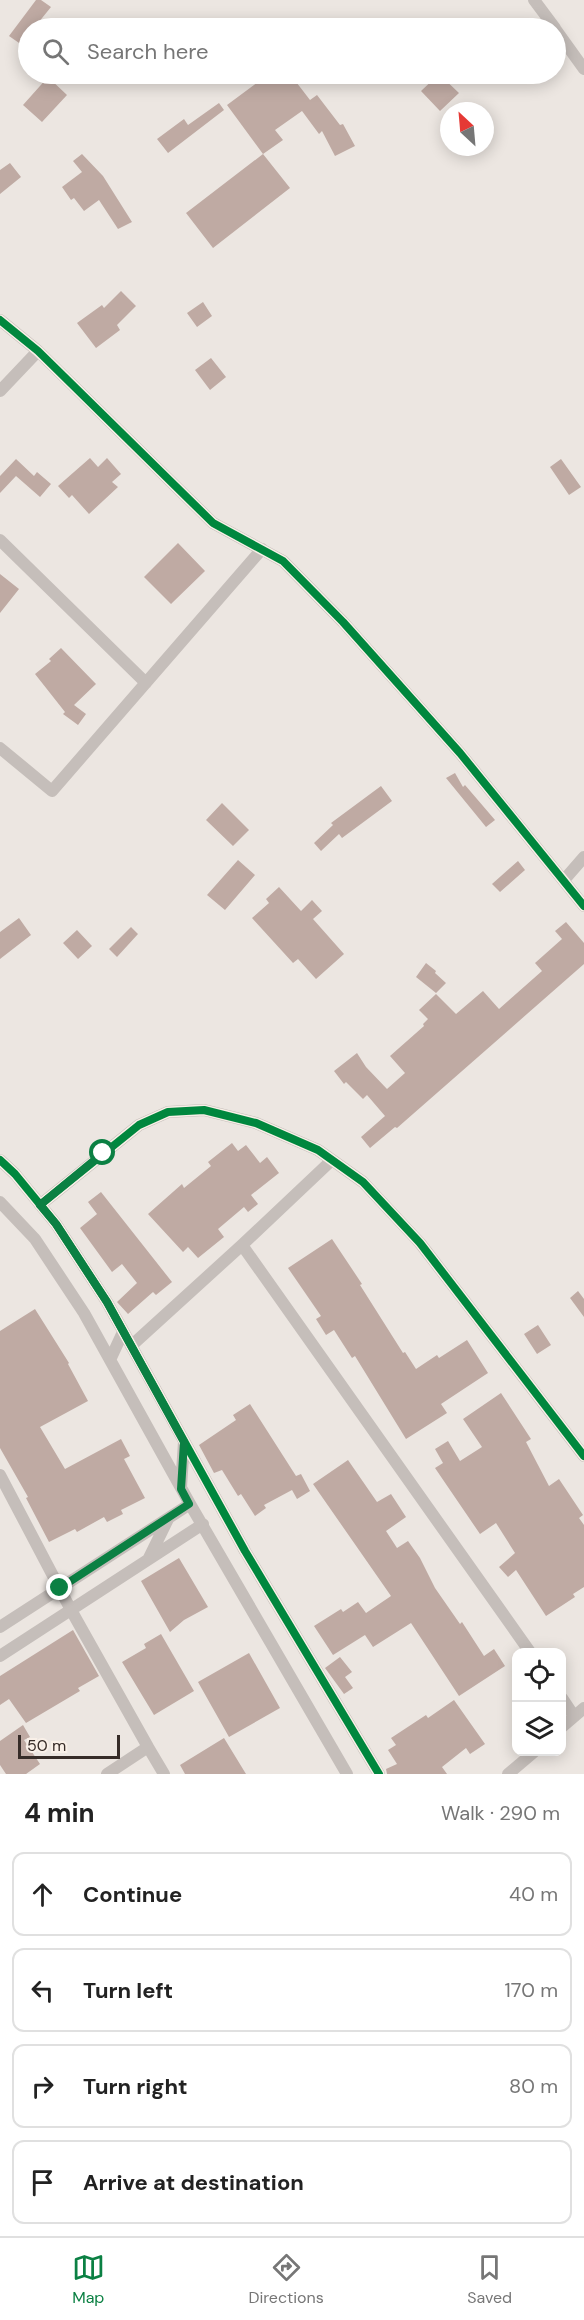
<!DOCTYPE html>
<html lang="en">
<head>
<meta charset="utf-8">
<style>
	body { margin:0; font-family:"DM Sans",sans-serif; background:#f6f6f6; color:#222 }
	.controls { position:absolute; right:18px; bottom:18px; display:grid; overflow:hidden; border-radius:12px; box-shadow:0 3px 15px #0003 }
	.controls button { width:54px; height:54px; display:grid; place-items:center; padding:0; border:0; border-bottom:2px solid #e0e0e0; background:#fff; color:#222; font:30px sans-serif }
	.compass { position:absolute; left:440px; top:102px; width:54px; height:54px; border-radius:50%; background:#fff; box-shadow:0 3px 15px #0003; rotate:334deg }
	.scale { position:absolute; left:18px; bottom:15px; width:102px; box-sizing:border-box; padding-left:6px; border:3px solid #362c28; border-top:0; font-size:16px; line-height:21px; white-space:nowrap; color:#362c28; -webkit-text-stroke:4px #f9f0e8; paint-order:stroke }
	.stop { position:absolute; width:18px; height:18px; margin:-14px; border:4px solid #0b8043; border-radius:50%; background:#fff }
	.stop.end { background:#0b8043; border-color:#fff; box-shadow:0 2px 6px #0008 }
	.list { margin:0; padding:0; list-style:none }
	h2 { display:flex; justify-content:space-between; align-items:center; height:78px; margin:0; padding:0 24px; font-size:26px }
	h2 small { font-size:20px; font-weight:400; color:#767676 }
	.list li { display:grid; grid-template-columns:39px 1fr auto; gap:18px; align-items:center; box-sizing:border-box; height:84px; margin:0 12px 12px; padding:0 12px; border:2px solid #e0e0e0; border-radius:12px }
	.list b { display:block; font-size:22px; white-space:nowrap }
	.list em { font-size:20px; font-style:normal; color:#767676 }
	.icon { flex:none; width:33px; height:33px; fill:none; stroke:currentColor; stroke-width:2; stroke-linecap:round; stroke-linejoin:round }
	.map { position:relative; flex:none; width:584px; height:1774px; overflow:hidden }
	.search { position:absolute; background:#fff; box-shadow:0 3px 15px #0003; left:18px; right:18px; top:18px; height:66px; display:flex; align-items:center; gap:15px; box-sizing:border-box; padding:0 21px; border-radius:33px; color:#767676; font-size:22px }
	.sheet { height:462px; background:#fff }
	nav { display:flex; justify-content:space-around; align-items:center; box-sizing:border-box; height:84px; border-top:2px solid #e0e0e0; background:#fff; font-size:16px; color:#767676 }
	nav a { display:grid; justify-items:center; gap:3px }
	nav .on { color:#0b8043 }
	.map>svg:first-child { display:block }
	.building { fill:#bfaaa3 }
	.lines { fill:none; stroke-linecap:round; stroke-linejoin:round }
	.street { stroke:#c5beba; stroke-width:12 }
	.cycleway-casing { stroke:#f9f0e8; stroke-width:11 }
	.cycleway { stroke:#00873e; stroke-width:8 }
	.route { stroke:#0b8043; stroke-width:8 }
</style>
</head>
<body>
<div class="map">
<svg width="584" height="1774" viewBox="0 0 584 1774">
	<rect width="100%" height="100%" fill="#ece6e1"/>
	<!-- building -->
	<path class="building" d="M36,0H41L51,7L34,28H28V36L22,45L9,36Z
		M258,74H290L310,100L317,95L340,125L343,124L355,146L335,156L322,131L319,134L302,111L275,130L283,140L263,154L227,105L262,79Z
		M439,74L459,93L440,111L421,91Z
		M48,77L67,95L42,122L23,105Z
		M219,103L224,110L168,153L157,139L184,119L188,125Z
		M82,154L103,176L132,222L118,229L99,200L84,211L74,198L71,200L62,187L82,172L73,161Z
		M263,154L290,188L213,248L186,213Z
		M10,163L21,177L0,194V170Z
		M121,291L136,306L117,325L120,330L96,348L77,323L102,305L104,308Z
		M203,302L212,316L197,327L187,313Z
		M211,358L226,377L210,390L195,370Z
		M90,458L98,467L107,458L121,474L112,482L118,487L89,514L72,495L69,498L58,486Z
		M16,459L34,476L37,472L51,484L40,497L16,476L0,493V476Z
		M561,459L581,487L569,495L550,467Z
		M178,543L205,571L171,604L144,577Z
		M0,574L19,589L0,613Z
		M61,648L96,684L74,705L86,714L78,725L63,714L65,712L35,674L51,661L49,659Z
		M455,773L463,787L465,785L495,820L486,827L446,778Z
		M381,786L392,801L342,838L339,834L321,851L314,843L333,825L331,823Z
		M222,803L249,830L233,846L206,820Z
		M238,860L255,875L225,910L207,895Z
		M518,861L525,870L500,892L492,884Z
		M279,887L301,911L312,900L322,911L313,919L344,954L316,979L298,959L293,963L252,918L269,903L266,899Z
		M19,918L31,935L0,959V932Z
		M566,922L584,943V964L397,1128L395,1127L370,1148L361,1137L385,1116L367,1095L363,1099L346,1082L344,1084L334,1071L357,1053L366,1067L387,1089L405,1073L390,1056L424,1026L423,1024L428,1019L419,1010L436,994L456,1014L483,991L499,1009L542,971L535,963L562,939L555,931Z
		M131,927L138,934L117,957L109,949Z
		M77,930L92,946L78,959L63,943Z
		M426,963L436,971L435,973L446,983L436,993L416,977Z
		M232,1143L238,1151L246,1145L260,1163L267,1157L279,1173L251,1195L258,1204L248,1212L244,1207L218,1229L224,1237L198,1258L188,1247L183,1252L148,1214L182,1184L184,1188L211,1166L208,1162Z
		M101,1192L172,1282L156,1295L153,1292L128,1314L117,1302L137,1283L122,1264L112,1272L80,1228L97,1214L88,1202Z
		M332,1239L362,1284L360,1285L403,1353L405,1352L416,1369L437,1355L439,1358L467,1340L488,1373L441,1404L447,1413L406,1439L355,1356L352,1358L334,1330L326,1335L316,1319L321,1316L288,1268Z
		M578,1291L584,1299V1317L570,1298Z
		M35,1309L69,1363L68,1364L88,1401L40,1427L65,1469L121,1439L130,1456L124,1459L145,1498L121,1510L123,1514L107,1522L104,1517L77,1532L75,1529L49,1542L26,1498L28,1497L0,1448V1331Z
		M538,1325L551,1345L537,1354L524,1334Z
		M501,1393L531,1439L526,1442L549,1486L559,1479L583,1515L579,1518L584,1525V1587L573,1594L575,1597L546,1616L516,1570L508,1577L499,1567L515,1553L496,1523L480,1534L435,1468L443,1463L435,1449L448,1441L460,1461L482,1447L463,1419Z
		M250,1404L296,1476L301,1474L310,1491L297,1499L292,1490L264,1505L266,1508L255,1516L241,1494L238,1496L222,1470L214,1473L199,1445L236,1420L233,1415Z
		M348,1460L377,1502L391,1494L406,1517L386,1531L397,1548L408,1541L420,1558L435,1588L460,1624L462,1622L484,1656L494,1649L505,1666L459,1696L411,1623L373,1647L365,1635L333,1655L314,1626L341,1609L343,1612L358,1602L366,1613L391,1596L313,1484Z
		M179,1558L208,1607L184,1620L170,1632L141,1581Z
		M73,1630L99,1676L78,1688L80,1691L26,1723L9,1699L0,1705V1676Z
		M161,1634L194,1691L154,1715L122,1662L146,1648L144,1644Z
		M249,1653L280,1708L229,1737L198,1682Z
		M340,1657L352,1672L345,1677L353,1688L344,1694L325,1668Z
		M454,1700L485,1744L470,1754L466,1748L442,1767L447,1774H387L386,1769L397,1764L388,1750L396,1745L391,1738L426,1715L428,1718Z
		M23,1725L30,1737L24,1740L40,1764L26,1774H6L0,1765V1741Z
		M224,1738L246,1774H185L180,1765Z"/>
	<g class="lines">
		<!-- street -->
		<path class="street" d="M534,0L555,28
			M556,30L584,69
			M0,320L38,351L213,523L283,561L343,622L460,753L584,906
			M0,391L38,351
			M0,540L146,683
			M0,748L52,791L262,549
			M564,880L584,857
			M0,1160L15,1174L56,1224L107,1302L245,1551L379,1774
			M0,1202L35,1239L84,1313L190,1504L347,1774
			M40,1205L139,1125L168,1112L204,1110L256,1123L318,1150L363,1182L420,1243L584,1456
			M242,1245L530,1652
			M131,1346L242,1245L332,1160
			M110,1360L123,1332
			M0,1475L71,1610L148,1747
			M181,1487L184,1442
			M149,1558L168,1519
			M0,1627L190,1504
			M0,1656L203,1524
			M562,1698L574,1716
			M562,1727L584,1708
			M107,1774L148,1747L164,1774
			M508,1774L534,1752"/>
		<!-- cycleway casing -->
		<g class="cycleway-casing">
			<path id="cycleway" d="M0,320L38,351L213,523L283,561L343,622L460,753L584,906
				M0,1160L15,1174L56,1224L107,1302L245,1551L379,1774
				M40,1205L139,1125L168,1112L204,1110L256,1123L318,1150L363,1182L420,1243L584,1456"/>
		</g>
		<!-- cycleway -->
		<use href="#cycleway" class="cycleway"/>
	</g>
	<g class="lines">
		<!-- route -->
		<path class="route" d="M60,1588L189,1504L181,1489L184,1442L107,1302L56,1224L40,1205L103,1153"/>
	</g>
</svg>
<div class="controls">
<button><svg class="icon" aria-label="locate" viewBox="0 0 24 24"><circle cx="12" cy="12" r="6"/><path d="M12 2v4M12 18v4M2 12h4M18 12h4"/></svg></button>
<button><svg class="icon" aria-label="layers" viewBox="0 0 24 24"><path d="M12 4l9 5-9 5-9-5zM3 14l9 5 9-5"/></svg></button>
</div>
<svg class="compass" viewBox="-18 -18 36 36"><path d="M0-13l5 13h-10z" fill="#e53935"/><path d="M0 13l5-13h-10z" fill="#767676"/></svg>
<div class="scale">50 m</div>
<div class="stop" style="left:103px;top:1153px"></div>
<div class="stop end" style="left:60px;top:1588px"></div>
<div class="search"><svg class="icon" aria-label="search" viewBox="0 0 24 24"><circle cx="10" cy="10" r="6"/><path d="M15 15l6 6"/></svg>Search here</div>
</div>
<section class="sheet">
<h2>4 min<small>Walk · 290 m</small></h2>
<ul class="list">
<li><svg class="icon" aria-label="ahead" viewBox="0 0 24 24"><path d="M12 20V5M6 11l6-6 6 6"/></svg><div><b>Continue</b></div><em>40 m</em></li>
<li><svg class="icon" aria-label="left" viewBox="0 0 24 24"><path d="M17 20v-9H6M10 6l-5 5 5 5"/></svg><div><b>Turn left</b></div><em>170 m</em></li>
<li><svg class="icon" aria-label="right" viewBox="0 0 24 24"><path d="M7 20v-9h11M14 6l5 5-5 5"/></svg><div><b>Turn right</b></div><em>80 m</em></li>
<li><svg class="icon" aria-label="arrive" viewBox="0 0 24 24"><path d="M6 21V4h12l-3 4 3 4H6"/></svg><div><b>Arrive at destination</b></div></li>
</ul>
</section>
<nav>
<a class="on"><svg class="icon" aria-label="map" viewBox="0 0 24 24"><path d="M3 6l6-2 6 2 6-2v14l-6 2-6-2-6 2zM9 4v14M15 6v14"/></svg>Map</a>
<a><svg class="icon" aria-label="directions" viewBox="0 0 24 24"><path d="M12 3l9 9-9 9-9-9zM9 14v-3h6M13 9l2 2-2 2"/></svg>Directions</a>
<a><svg class="icon" aria-label="saved" viewBox="0 0 24 24"><path d="M7 4h10v16l-5-4-5 4z"/></svg>Saved</a>
</nav>
</body>
</html>
